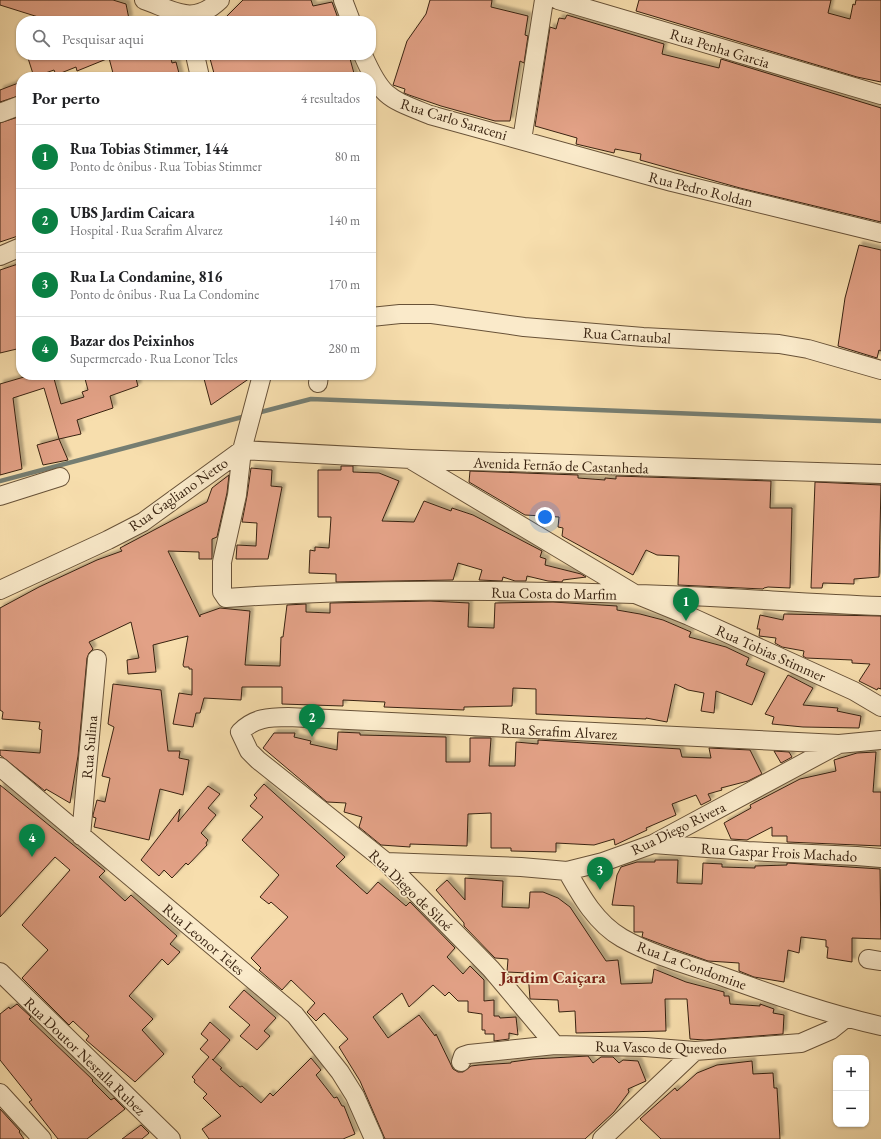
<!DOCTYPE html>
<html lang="pt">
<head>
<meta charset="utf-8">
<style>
	body { margin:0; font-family:"EB Garamond",serif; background:#f6f6f6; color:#202124 }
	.controls { position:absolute; right:12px; bottom:12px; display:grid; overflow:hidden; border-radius:8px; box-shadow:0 1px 3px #0004 }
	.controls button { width:36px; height:36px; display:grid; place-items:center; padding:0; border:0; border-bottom:1px solid #e0e0e0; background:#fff; color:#202124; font:20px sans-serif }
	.you { position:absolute; left:545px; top:517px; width:14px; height:14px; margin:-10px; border:3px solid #fff; border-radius:50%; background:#1a73e8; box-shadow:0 0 0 6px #1a73e833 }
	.badge { display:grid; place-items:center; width:26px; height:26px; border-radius:50%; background:#0b8043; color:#fff; font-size:13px; font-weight:700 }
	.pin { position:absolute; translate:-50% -33px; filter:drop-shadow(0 1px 2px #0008) }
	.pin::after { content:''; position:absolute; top:21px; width:14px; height:12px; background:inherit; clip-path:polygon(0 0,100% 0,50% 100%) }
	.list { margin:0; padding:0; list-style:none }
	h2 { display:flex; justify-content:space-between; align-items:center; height:52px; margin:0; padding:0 16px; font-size:17px }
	h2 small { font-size:13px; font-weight:400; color:#757577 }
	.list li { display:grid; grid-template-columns:26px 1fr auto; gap:12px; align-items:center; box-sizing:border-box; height:64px; padding:0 16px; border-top:1px solid #e0e0e0 }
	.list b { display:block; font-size:15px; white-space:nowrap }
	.list p { margin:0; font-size:13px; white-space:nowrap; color:#757577 }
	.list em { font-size:13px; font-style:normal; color:#757577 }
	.icon { flex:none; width:22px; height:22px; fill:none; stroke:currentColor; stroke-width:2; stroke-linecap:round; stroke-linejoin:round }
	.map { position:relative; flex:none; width:881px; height:1139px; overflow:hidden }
	.search { position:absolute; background:#fff; box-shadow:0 1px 3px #0004; left:16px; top:16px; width:360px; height:44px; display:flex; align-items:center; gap:10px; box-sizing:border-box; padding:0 14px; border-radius:16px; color:#757577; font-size:15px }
	.panel { position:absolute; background:#fff; box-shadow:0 1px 3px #0004; left:16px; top:72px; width:360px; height:308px; border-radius:16px }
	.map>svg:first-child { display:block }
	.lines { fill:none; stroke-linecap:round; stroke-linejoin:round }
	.stream { stroke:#767e72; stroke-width:4.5 }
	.building { fill:#e2a186; stroke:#392311; filter:url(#shadow) }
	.minor-casing { stroke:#685238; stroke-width:20 }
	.minor { stroke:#faeaca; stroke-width:18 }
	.labels { text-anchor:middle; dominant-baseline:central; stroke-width:3.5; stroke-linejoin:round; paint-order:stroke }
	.street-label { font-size:15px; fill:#392311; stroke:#faeaca }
	.quarter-label { font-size:17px; font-weight:bold; fill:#7a1f14; stroke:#faeaca }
</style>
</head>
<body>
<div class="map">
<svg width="881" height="1139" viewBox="0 0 881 1139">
	<defs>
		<filter id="shadow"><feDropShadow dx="3.5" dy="-3.5" stdDeviation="1" flood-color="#0004"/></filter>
	</defs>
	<rect width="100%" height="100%" fill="#f7dead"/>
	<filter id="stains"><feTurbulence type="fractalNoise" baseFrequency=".005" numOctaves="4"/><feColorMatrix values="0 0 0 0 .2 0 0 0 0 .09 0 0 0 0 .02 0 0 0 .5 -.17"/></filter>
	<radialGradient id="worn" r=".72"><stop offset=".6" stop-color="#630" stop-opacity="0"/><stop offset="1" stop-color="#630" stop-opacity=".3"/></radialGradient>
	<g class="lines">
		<!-- stream -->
		<path class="stream" d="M257,413L311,399L881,421
			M0,481L246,416"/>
	</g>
	<!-- building -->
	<path class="building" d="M0,0H113L126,4L129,19L121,21H51L0,5Z
		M243,0H311L313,6L332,2L339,21H222Z
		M430,0H492L491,7L528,16L525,35L528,36L524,63L520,61L510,121H495L441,106L409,95L404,93L405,89L393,85L407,41L426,14Z
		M639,0H831L828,13L850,19L853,4L855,5L856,0H881V82L857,77L636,11Z
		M567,15L664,44L662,54L719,68L721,59L881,108V222L740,188L640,160L641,154L615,149L614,153L576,144L577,138L535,126L550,27L556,29L559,18L565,19Z
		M27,55H170L172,63L176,62L180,77H114L109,58L77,71L76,67L56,75L54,70L34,77Z
		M209,55H349L355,77H215Z
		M21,82V95L0,102V90Z
		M21,116V235L0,242V123Z
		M859,245L881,250V351L879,350L877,358L838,346L845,298Z
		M21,263V348L0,353V270Z
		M31,375H53L61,404L84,397L82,392L88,390L84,375H135L138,386L110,396L113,408L77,420L81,434L59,439L44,388L13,398L22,469L0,475V384Z
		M203,375H251L250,378L211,405Z
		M59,439L68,460L43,465L37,445Z
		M341,466H353V472L379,473L399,481L382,521L414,522L424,501L451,511L452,508L473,515L542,551L540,557L546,559L545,565L581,574L586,577L563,580L562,582L548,581L527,576L526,581H515L503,577L502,581L479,580L482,570L458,563L453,580L336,582V574L309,573L310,550L315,551V547L329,548L331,517H318V470H341Z
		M251,468L272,470L271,486L282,487L268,559H236L237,545L256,546L257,523L242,522L247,496Z
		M470,471L578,475V478L605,480V478L616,479V476L771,481L770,508H792L790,588L768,587L764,588L763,589L678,585L679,556L657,555L646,550L633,575L562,536L563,528L558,527L559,517L525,515L469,482Z
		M229,475L227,493L217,537L212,539V559H199V552L168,551L200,617V615L220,608L250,611L245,665L280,666L281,637H283L287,605L306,604V612L330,613V603L430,601L469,603L468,627L494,628L495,603L553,602L617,606V610L640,614L663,620L691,632L689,637L726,647L749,658L746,665L765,673L752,705L716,691L714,713L701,711L704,693L688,690L675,684L667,722L646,718V719L536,714V689L513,688L512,706L464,707V710L384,707L385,702L343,700V706L282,704V687H242L241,700L204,698L200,713H196L193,727L173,724L179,693L192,695V669H189V667H184L183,665L188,636L153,645L156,672L128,674L127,660L139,658L131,622L89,642L93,649L89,653L87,658L78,756L70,803L46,789L45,791L0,755V750L40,753L42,730L39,729L40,722L2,719L3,712L0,710V608L39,587L97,560L122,551L120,548L207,502L212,488Z
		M815,482L881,485L879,577L854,579V584L823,583L822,588H811Z
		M784,614L881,616V689L878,688L877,690L859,681L870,664L852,663V660L806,658L803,656L804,651L782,647L775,643L776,638L759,636L760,629H757L760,615L783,620Z
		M788,675L813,688L803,705L838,708L837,711L861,716L859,728L803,727L772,724L774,717L765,714Z
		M113,684L161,690L168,751H180L179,758L189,760L183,795L160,789L149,840L94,827L96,818L93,817V815L97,800L105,802L110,778L102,776L114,727L108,724Z
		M338,732L360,733V735L446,737V762H470V738H491L489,766H515L516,742L538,744V740L680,749L682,757L711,758L709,748L750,750L762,774L748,781L721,788L722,790L708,794L711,800L701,805L696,795L672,804L676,815L646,828L647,830L615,845L614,839L594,845L556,843V852L511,851V848H491V813L468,814L467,846L410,844V847L381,845L359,827L362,817L344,812L346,803L327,802L263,748L274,733H295L294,737L311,741L310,744L337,750Z
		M774,751L789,752L792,757L781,763Z
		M876,752L873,792H881V846L787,842V836H772V827L747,840L731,839L724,823L751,808L750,805L800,779L836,771L834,760L857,753Z
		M264,784L345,857L336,866L367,894L378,882L406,906L410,902L455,948L447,957L463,974L470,966L484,980V1001L494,1000V1016H499L500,1018L516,1017L518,1035L509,1033V1039L494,1041V1034H485V1030H482V1014L468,1012V1001H458L449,992L445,996L433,985L409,1007L402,993L373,1017L388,1038L419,1015L435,1036L436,1034L453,1069L458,1072H463L471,1066L479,1065L511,1063V1062L533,1059L588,1056L593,1063L601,1057H613L619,1063L623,1060L638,1061L646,1081L628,1089L629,1092L614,1112L585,1139H385L360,1081L339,1047L348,1039L324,1013L316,1021L307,1012L315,1003L291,980L282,990L259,970L261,968L251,958L288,917L271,902L269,904L260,897L279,875L242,840L263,817L250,806L257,798L254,795Z
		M0,785L105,871L99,877L125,901L131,895L177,936L170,944L180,952L168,965L162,959L129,996L153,1019L142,1030L164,1054L135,1082L86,1040L89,1036L73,1021L69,1025L22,978L48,950L22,925L70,870L55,857L0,917Z
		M208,786L220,794L208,808L216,815L201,833L208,840L206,843L207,845L188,865L186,863L172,878L164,870L159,876L141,860L180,809L178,822Z
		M655,860H678L677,883L702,884L703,863L722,864V867L755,868V866L787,865V863L880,869L881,939L852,938V962L827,958L828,947H826V940L801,937L799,953L788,950L784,982L754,977L739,971V963L708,961L674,949L642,937L643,932H634V906L612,905L617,875L621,867L637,862H655Z
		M465,878L503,881L502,907L529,908L530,892H543L558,898L570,907L606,961L618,960L621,984L652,983L654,969L686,982L724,992V996H729L730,1004L760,1006V1004L774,1009L773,1013L784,1015L783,1034L705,1040L690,1039L687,999H665L666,1031L576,1033L575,1011L559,1012L558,1000L530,999L528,973L507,972L508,959L495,958L464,926V923L436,890L447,880L465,900Z
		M244,990L276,1018L264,1031L270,1036L257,1050L240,1036L250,1025L229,1007Z
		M17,1004L31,1017L29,1019L93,1080L92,1081L111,1100L114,1098L125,1109L87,1139H58L29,1102L32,1100L0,1060V1014L9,1007L10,1009Z
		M210,1022L230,1040L213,1060L212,1059L222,1068L220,1069L240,1087L242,1086L261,1103L270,1093L273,1096L311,1058L321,1070L316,1075L334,1098L337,1097L342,1106H344L355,1134L343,1139H209L202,1129L221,1116L203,1098L207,1094L194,1082L195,1080L192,1077L209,1057L200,1049L208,1040L201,1034Z
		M752,1061L753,1074L773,1073L774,1088H777L780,1139H661L640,1119L675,1088L677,1091L697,1073L717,1065Z
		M0,1109L20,1131L19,1132L24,1139H0Z
		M141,1125L149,1133L142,1139H122Z"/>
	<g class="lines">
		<!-- minor casing -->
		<g class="minor-casing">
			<path id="minor" d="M144,0C175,11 193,26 220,0
				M343,0L351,21
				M558,0L881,95
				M195,55L200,77
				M363,55C382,98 388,98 430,115L672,182L881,233
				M0,113L21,105
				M522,140L544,0
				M0,256L21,247
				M371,317L400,314H432L524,327L643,337L779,344L808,349L881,370
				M262,375L242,450L237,495L222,562V592L226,598C362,588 499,590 634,594C717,596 799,603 881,606
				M318,383L319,375
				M242,450L411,459L881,474
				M413,461L635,594L689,616L854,691L881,707
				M0,496L60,477
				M0,590L108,540L143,522L242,450
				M0,767L295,1015L340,1072L355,1096L374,1139
				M81,836L97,659
				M653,844L748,851L857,856L881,858
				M386,862L521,867L567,871L603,862L653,844L839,744
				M567,871C581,896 596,923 622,938C652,955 688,965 721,976C774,995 827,1014 881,1026
				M868,959L881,961
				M0,972L171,1139
				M555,1045L491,969L386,862L258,760L249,751L240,732C254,718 269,717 288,717L839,744L881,740
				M461,1062L463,1056L469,1054L555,1045L645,1047L695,1051L801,1043L831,1030L846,1018
				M0,1093L42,1139
				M602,1139L695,1051"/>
		</g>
		<!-- minor -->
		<use href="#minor" class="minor"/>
	</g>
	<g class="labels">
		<!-- street labels -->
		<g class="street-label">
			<text transform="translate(720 48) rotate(17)">Rua Penha Garcia</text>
			<text transform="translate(454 119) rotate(17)">Rua Carlo Saraceni</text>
			<text transform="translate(701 189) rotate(14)">Rua Pedro Roldan</text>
			<text transform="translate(627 335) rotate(4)">Rua Carnaubal</text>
			<text transform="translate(561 465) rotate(2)">Avenida Fernão de Castanheda</text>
			<text transform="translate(178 494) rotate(-35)">Rua Gagliano Netto</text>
			<text transform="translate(554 593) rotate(1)">Rua Costa do Marfim</text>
			<text transform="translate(771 653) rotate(24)">Rua Tobias Stimmer</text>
			<text transform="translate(559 731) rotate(3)">Rua Serafim Alvarez</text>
			<text transform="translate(89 747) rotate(-85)">Rua Sulina</text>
			<text transform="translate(678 828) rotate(-26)">Rua Diego Rivera</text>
			<text transform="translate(779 852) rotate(3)">Rua Gaspar Frois Machado</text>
			<text transform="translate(411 890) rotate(44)">Rua Diego de Siloé</text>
			<text transform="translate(204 939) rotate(40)">Rua Leonor Teles</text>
			<text transform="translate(692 965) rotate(20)">Rua La Condomine</text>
			<text transform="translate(661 1047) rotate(1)">Rua Vasco de Quevedo</text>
			<text transform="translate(85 1056) rotate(44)">Rua Doutor Nesralla Rubez</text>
		</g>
		<!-- quarter labels -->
		<g class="quarter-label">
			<text x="553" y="977">Jardim Caiçara</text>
		</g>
	</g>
	<rect width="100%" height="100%" filter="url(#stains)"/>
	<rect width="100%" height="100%" fill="url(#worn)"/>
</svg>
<div class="controls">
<button>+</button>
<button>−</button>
</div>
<div class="you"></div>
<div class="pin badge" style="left:686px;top:621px">1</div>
<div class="pin badge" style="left:312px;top:737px">2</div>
<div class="pin badge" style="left:600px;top:890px">3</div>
<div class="pin badge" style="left:32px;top:857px">4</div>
<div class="search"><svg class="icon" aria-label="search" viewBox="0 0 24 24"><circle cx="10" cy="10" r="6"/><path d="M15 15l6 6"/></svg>Pesquisar aqui</div>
<section class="panel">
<h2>Por perto<small>4 resultados</small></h2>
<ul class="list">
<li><span class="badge">1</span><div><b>Rua Tobias Stimmer, 144</b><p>Ponto de ônibus · Rua Tobias Stimmer</p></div><em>80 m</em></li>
<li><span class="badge">2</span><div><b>UBS Jardim Caicara</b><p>Hospital · Rua Serafim Alvarez</p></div><em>140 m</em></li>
<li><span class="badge">3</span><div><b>Rua La Condamine, 816</b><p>Ponto de ônibus · Rua La Condomine</p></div><em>170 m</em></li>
<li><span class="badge">4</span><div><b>Bazar dos Peixinhos</b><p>Supermercado · Rua Leonor Teles</p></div><em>280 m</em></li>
</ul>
</section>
</div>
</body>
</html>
